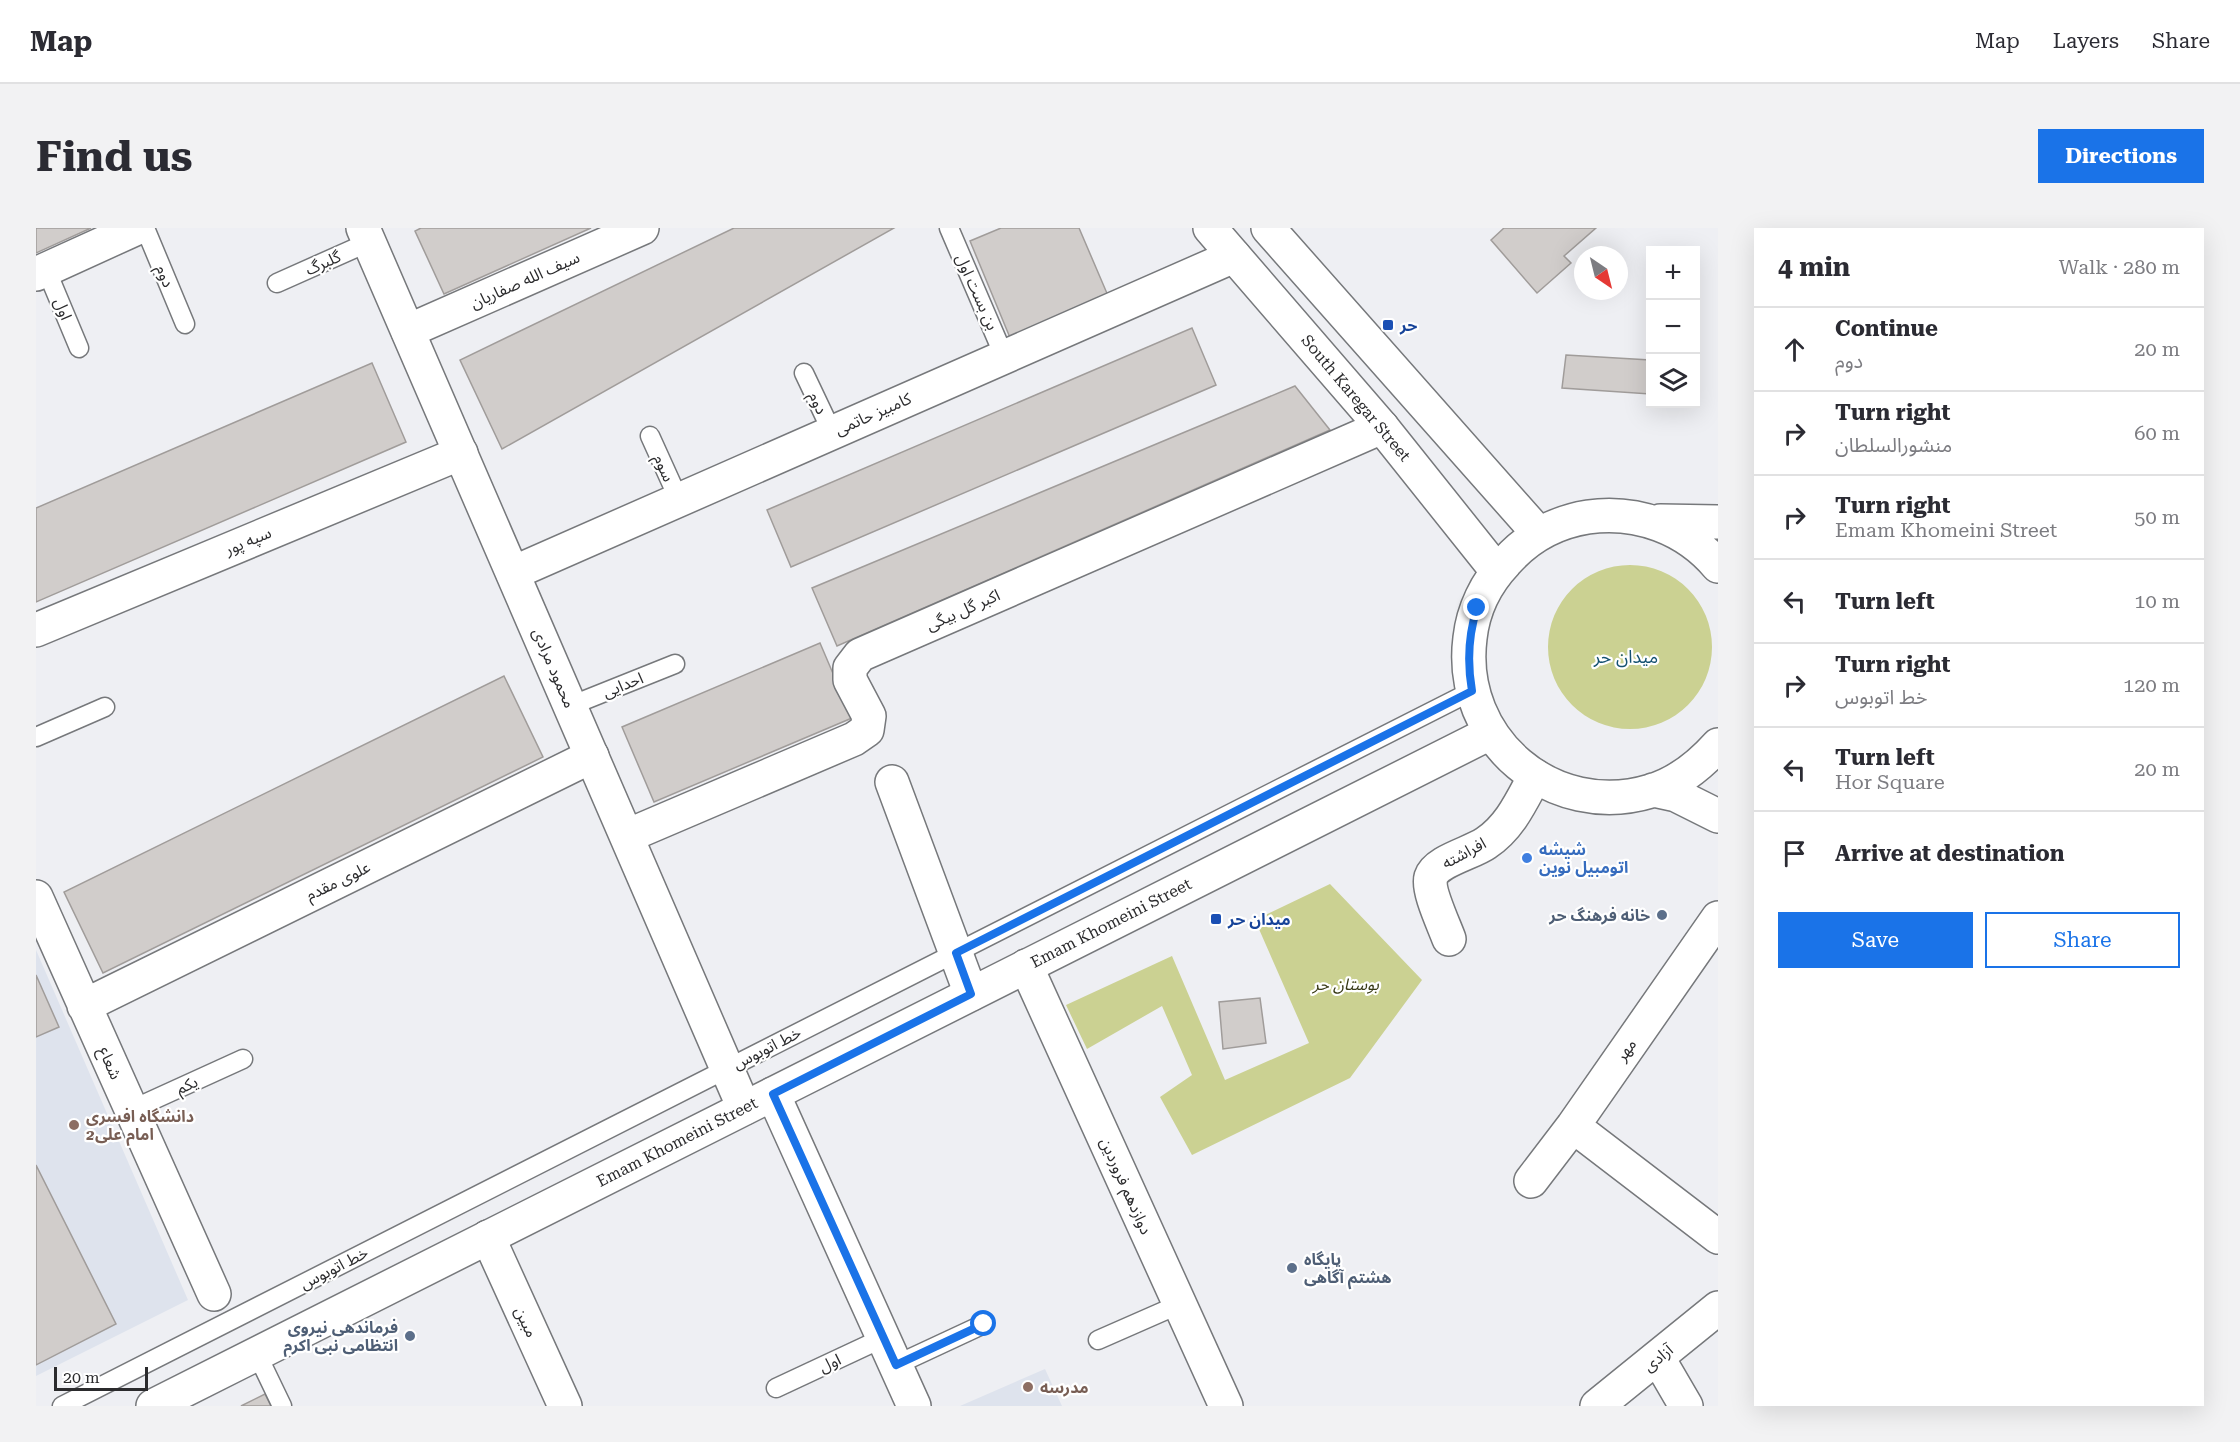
<!DOCTYPE html>
<html lang="en">
<head>
<meta charset="utf-8">
<style>
	body { margin:0; font-family:"Roboto Serif","Noto Sans Arabic",serif; background:#f2f2f3; color:#2b2b33 }
	.controls { position:absolute; right:18px; top:18px; display:grid; overflow:hidden; border-radius:0px; box-shadow:0 6px 24px #0002 }
	.controls button { width:54px; height:54px; display:grid; place-items:center; padding:0; border:0; border-bottom:2px solid #e1e1e2; background:#fff; color:#2b2b33; font:30px sans-serif }
	.compass { position:absolute; left:1538px; top:18px; width:54px; height:54px; border-radius:50%; background:#fff; box-shadow:0 6px 24px #0002; rotate:145deg }
	.scale { position:absolute; left:18px; bottom:15px; width:94px; box-sizing:border-box; padding-left:6px; border:3px solid #2b2b2d; border-top:0; font-size:16px; line-height:21px; white-space:nowrap; color:#2b2b2d; -webkit-text-stroke:4px #fff; paint-order:stroke }
	.stop { position:absolute; width:18px; height:18px; margin:-14px; border:4px solid #1a73e8; border-radius:50%; background:#fff }
	.stop.end { background:#1a73e8; border-color:#fff; box-shadow:0 2px 6px #0008 }
	.list { margin:0; padding:0; list-style:none }
	h2 { display:flex; justify-content:space-between; align-items:center; height:78px; margin:0; padding:0 24px; font-size:26px }
	h2 small { font-size:20px; font-weight:400; color:#7c7c81 }
	.list li { display:grid; grid-template-columns:39px 1fr auto; gap:18px; align-items:center; box-sizing:border-box; height:84px; padding:0 24px; border-top:2px solid #e1e1e2 }
	.list b { display:block; font-size:22px; white-space:nowrap }
	.list p { margin:0; font-size:20px; white-space:nowrap; color:#7c7c81 }
	.list em { font-size:20px; font-style:normal; color:#7c7c81 }
	.actions { display:flex; gap:12px; padding:18px 24px }
	.actions a { flex:1; padding:14px 0; border:2px solid #1a73e8; border-radius:0px; text-align:center; font-size:21px; color:#1a73e8 }
	.actions .main { background:#1a73e8; color:#fff }
	.icon { flex:none; width:33px; height:33px; fill:none; stroke:currentColor; stroke-width:2; stroke-linecap:round; stroke-linejoin:round }
	.map { position:relative; flex:none; width:1682px; height:1178px; overflow:hidden; border-radius:0px }
	header { display:flex; align-items:center; gap:36px; box-sizing:border-box; height:84px; padding:0 30px; background:#fff; border-bottom:2px solid #e1e1e2 }
	header strong { font-size:28px }
	nav { display:flex; gap:33px; margin-inline-start:auto; font-size:21px }
	.intro { display:flex; align-items:center; justify-content:space-between; box-sizing:border-box; height:144px; padding:0 36px }
	h1 { margin:0; font-size:42px }
	.button { padding:15px 27px; border-radius:0px; background:#1a73e8; color:#fff; font-size:21px; font-weight:700 }
	main { display:flex; gap:36px; padding:0 36px }
	aside { flex:1; background:#fff; border-radius:0px; box-shadow:0 6px 24px #0002 }
	.map>svg:first-child { display:block }
	.built { fill:#dee3ed }
	.green { fill:#cbd192 }
	.building { fill:#d1cdcb; stroke:#a09c9a; stroke-width:1.5 }
	.lines { fill:none; stroke-linecap:round; stroke-linejoin:round }
	.lane-casing { stroke:#76787b; stroke-width:21 }
	.street-casing { stroke:#76787b; stroke-width:36 }
	.secondary-casing { stroke:#76787b; stroke-width:36 }
	.primary-casing { stroke:#76787b; stroke-width:36 }
	.lane { stroke:#fff; stroke-width:18 }
	.street { stroke:#fff; stroke-width:33 }
	.secondary { stroke:#fff; stroke-width:33 }
	.primary { stroke:#fff; stroke-width:33 }
	.route { stroke:#1a73e8; stroke-width:8 }
	.transit-dot { fill:#1a4fb4; stroke:#fff; stroke-width:2 }
	.shop-dot { fill:#3f7fe0; stroke:#fff; stroke-width:2 }
	.service-dot { fill:#5c6f8a; stroke:#fff; stroke-width:2 }
	.education-dot { fill:#8d6e63; stroke:#fff; stroke-width:2 }
	.labels { text-anchor:middle; dominant-baseline:central; stroke-width:4.5; stroke-linejoin:round; paint-order:stroke }
	.street-label { font-size:16px; fill:#2b2b2d; stroke:#fff }
	.transit-label { font-size:16px; font-weight:bold; fill:#164399; stroke:#fff; text-anchor:start }
	.shop-label { font-size:16px; font-weight:bold; fill:#366cbe; stroke:#fff; text-anchor:start }
	.service-label { font-size:16px; font-weight:bold; fill:#4e5e75; stroke:#fff; text-anchor:end }
	.park-label { font-size:16px; font-style:italic; fill:#373915; stroke:#fff }
	.education-label { font-size:16px; font-weight:bold; fill:#785e54; stroke:#fff; text-anchor:start }
	.neighbourhood-label { font-size:18px; fill:#145171; stroke:#fff }
</style>
</head>
<body>
<header>
<strong>Map</strong>
<nav><a>Map</a><a>Layers</a><a>Share</a></nav>
</header>
<div class="intro"><h1>Find us</h1><a class="button">Directions</a></div>
<main>
<div class="map">
<svg width="1682" height="1178" viewBox="0 0 1682 1178">
	<rect width="100%" height="100%" fill="#eeeff3"/>
	<!-- built -->
	<path class="built" d="M0,722L152,1072L0,1148Z
		M1009,1141L1026,1178H924Z"/>
	<!-- green -->
	<path class="green" d="M1512 419a82 82 0 1 1 164 0a82 82 0 1 1-164 0Z
		M1294,656L1386,752L1314,850L1156,927L1124,869L1156,847L1126,778L1051,821L1030,777L1136,728L1189,852L1273,815L1219,692Z"/>
	<!-- building -->
	<path class="building" d="M0,0H55L0,25Z
		M385,0H555L408,66L379,3Z
		M698,0H858L466,221L424,132Z
		M965,0H1043L1073,70L975,112L934,13Z
		M1468,0H1560L1528,28L1535,35L1501,65L1455,12Z
		M1156,100L1180,157L755,339L731,282Z
		M1530,127L1614,132V166L1526,160Z
		M336,135L370,214L0,374V280Z
		M1259,158L1294,202L801,418L776,360Z
		M784,415L816,490L618,574L586,499Z
		M468,448L507,529L67,745L28,664Z
		M0,747L23,799L0,809Z
		M1224,770L1230,815L1187,821L1183,774Z
		M0,937L80,1096L0,1137Z
		M229,1166L235,1178H205Z"/>
	<g class="lines">
		<!-- lane casing -->
		<g class="lane-casing">
			<path id="lane" d="M109,0L149,96
				M913,0L968,128
				M10,41L43,120
				M241,55L333,14
				M768,145L796,204
				M614,208L643,272
				M534,478L639,436
				M0,509L69,479
				M95,882L207,831
				M1062,1112L1144,1076
				M221,1126L246,1178
				M860,1137L948,1096
				M740,1160L847,1110
				M26,1178L1436,463"/>
		</g>
		<!-- street casing -->
		<g class="street-casing">
			<path id="street" d="M0,46L101,0
				M372,103L606,0
				M477,345L1198,28
				M0,402L425,225
				M856,554L935,766
				M591,608L818,511L831,502L833,488L814,452V440L824,427L1346,199
				M0,669L178,1066
				M1413,711C1408,697 1391,662 1395,649C1400,633 1436,625 1450,615C1474,599 1485,574 1499,548
				M48,778L556,528
				M737,866L878,1178
				M1537,898L1682,1009
				M1495,953L1537,898L1682,690
				M452,1009L529,1178
				M1622,1130L1650,1178
				M1561,1178L1682,1080"/>
		</g>
		<!-- secondary casing -->
		<g class="secondary-casing">
			<path id="secondary" d="M327,0L708,880
				M990,738L1190,1178"/>
		</g>
		<!-- primary casing -->
		<g class="primary-casing">
			<path id="primary" d="M1174,0L1346,199L1461,343
				M1232,0L1503,306
				M1624,293L1682,294
				M1682,338C1650,300 1601,282 1552,289C1520,294 1491,310 1470,334C1450,355 1437,382 1434,410C1421,512 1517,593 1615,563C1642,555 1664,537 1682,517
				M1617,562L1640,567L1682,588
				M117,1178L1454,505"/>
		</g>
		<!-- lane -->
		<use href="#lane" class="lane"/>
		<!-- street -->
		<use href="#street" class="street"/>
		<!-- secondary -->
		<use href="#secondary" class="secondary"/>
		<!-- primary -->
		<use href="#primary" class="primary"/>
	</g>
	<g class="lines">
		<!-- route -->
		<path class="route" d="M948,1096L860,1137L737,866L935,766L920,725L1436,463C1431,434 1432,408 1441,380"/>
	</g>
	<!-- markers -->
	<g class="transit-dot">
		<rect x="1346" y="91" width="12" height="12" rx="3"/>
		<rect x="1174" y="685" width="12" height="12" rx="3"/>
	</g>
	<circle class="shop-dot" cx="1491" cy="630" r="6"/>
	<g class="service-dot">
		<circle cx="1626" cy="687" r="6"/>
		<circle cx="1256" cy="1040" r="6"/>
		<circle cx="374" cy="1108" r="6"/>
	</g>
	<g class="education-dot">
		<circle cx="38" cy="897" r="6"/>
		<circle cx="992" cy="1159" r="6"/>
	</g>
	<g class="labels">
		<!-- street labels -->
		<g class="street-label">
			<text transform="translate(287 35) rotate(-24)">گلبرگ</text>
			<text transform="translate(129 48) rotate(67)">دوم</text>
			<text transform="translate(489 52) rotate(-24)">سیف الله صفاریان</text>
			<text transform="translate(941 64) rotate(66)">بن بست اول</text>
			<text transform="translate(27 81) rotate(68)">اول</text>
			<text transform="translate(1320 170) rotate(50)">South Karegar Street</text>
			<text transform="translate(782 175) rotate(65)">دوم</text>
			<text transform="translate(837 186) rotate(-24)">کامبیز حاتمی</text>
			<text transform="translate(628 240) rotate(66)">سوم</text>
			<text transform="translate(212 313) rotate(-23)">سپه پور</text>
			<text transform="translate(927 382) rotate(-24)">اکبر گل بیگی</text>
			<text transform="translate(518 440) rotate(67)">محمود مرادی</text>
			<text transform="translate(587 457) rotate(-22)">احدایی</text>
			<text transform="translate(1428 625) rotate(-28)">افراشته</text>
			<text transform="translate(302 653) rotate(-26)">علوی مقدم</text>
			<text transform="translate(1075 695) rotate(-27)">Emam Khomeini Street</text>
			<text transform="translate(731 820) rotate(-27)">خط اتوبوس</text>
			<text transform="translate(1590 822) rotate(-55)">مهر</text>
			<text transform="translate(74 835) rotate(66)">شعاع</text>
			<text transform="translate(151 857) rotate(-24)">یکم</text>
			<text transform="translate(641 914) rotate(-27)">Emam Khomeini Street</text>
			<text transform="translate(1090 958) rotate(66)">دوازدهم فروردین</text>
			<text transform="translate(298 1040) rotate(-27)">خط اتوبوس</text>
			<text transform="translate(490 1094) rotate(65)">مبین</text>
			<text transform="translate(1622 1130) rotate(-39)">آزادی</text>
			<text transform="translate(794 1135) rotate(-25)">اول</text>
		</g>
		<!-- transit labels -->
		<g class="transit-label">
			<text x="1364" y="97">حر</text>
			<text x="1192" y="691">میدان حر</text>
		</g>
		<!-- shop labels -->
		<g class="shop-label">
			<text x="1503" y="621">شیشه<tspan x="1503" dy="18">اتومبیل نوین</tspan></text>
		</g>
		<!-- service labels -->
		<g class="service-label">
			<text x="1614" y="687">خانه فرهنگ حر</text>
			<text x="1268" y="1031" text-anchor="start">پایگاه<tspan x="1268" dy="18">هشتم آگاهی</tspan></text>
			<text x="362" y="1099">فرماندهی نیروی<tspan x="362" dy="18">انتظامی نبی اکرم</tspan></text>
		</g>
		<!-- park labels -->
		<g class="park-label">
			<text x="1310" y="756">بوستان حر</text>
		</g>
		<!-- education labels -->
		<g class="education-label">
			<text x="50" y="888">دانشگاه افسری<tspan x="50" dy="18">امام علی2</tspan></text>
			<text x="1004" y="1159">مدرسه</text>
		</g>
		<!-- neighbourhood labels -->
		<g class="neighbourhood-label">
			<text x="1590" y="428">میدان حر</text>
		</g>
	</g>
</svg>
<div class="controls">
<button>+</button>
<button>−</button>
<button><svg class="icon" aria-label="layers" viewBox="0 0 24 24"><path d="M12 4l9 5-9 5-9-5zM3 14l9 5 9-5"/></svg></button>
</div>
<svg class="compass" viewBox="-18 -18 36 36"><path d="M0-13l5 13h-10z" fill="#e53935"/><path d="M0 13l5-13h-10z" fill="#7c7c81"/></svg>
<div class="scale">20 m</div>
<div class="stop" style="left:948px;top:1096px"></div>
<div class="stop end" style="left:1441px;top:380px"></div>
</div>
<aside>
<h2>4 min<small>Walk · 280 m</small></h2>
<ul class="list">
<li><svg class="icon" aria-label="ahead" viewBox="0 0 24 24"><path d="M12 20V5M6 11l6-6 6 6"/></svg><div><b>Continue</b><p>دوم</p></div><em>20 m</em></li>
<li><svg class="icon" aria-label="right" viewBox="0 0 24 24"><path d="M7 20v-9h11M14 6l5 5-5 5"/></svg><div><b>Turn right</b><p>منشورالسلطان</p></div><em>60 m</em></li>
<li><svg class="icon" aria-label="right" viewBox="0 0 24 24"><path d="M7 20v-9h11M14 6l5 5-5 5"/></svg><div><b>Turn right</b><p>Emam Khomeini Street</p></div><em>50 m</em></li>
<li><svg class="icon" aria-label="left" viewBox="0 0 24 24"><path d="M17 20v-9H6M10 6l-5 5 5 5"/></svg><div><b>Turn left</b></div><em>10 m</em></li>
<li><svg class="icon" aria-label="right" viewBox="0 0 24 24"><path d="M7 20v-9h11M14 6l5 5-5 5"/></svg><div><b>Turn right</b><p>خط اتوبوس</p></div><em>120 m</em></li>
<li><svg class="icon" aria-label="left" viewBox="0 0 24 24"><path d="M17 20v-9H6M10 6l-5 5 5 5"/></svg><div><b>Turn left</b><p>Hor Square</p></div><em>20 m</em></li>
<li><svg class="icon" aria-label="arrive" viewBox="0 0 24 24"><path d="M6 21V4h12l-3 4 3 4H6"/></svg><div><b>Arrive at destination</b></div></li>
</ul>
<div class="actions"><a class="main">Save</a><a>Share</a></div>
</aside>
</main>
</body>
</html>
